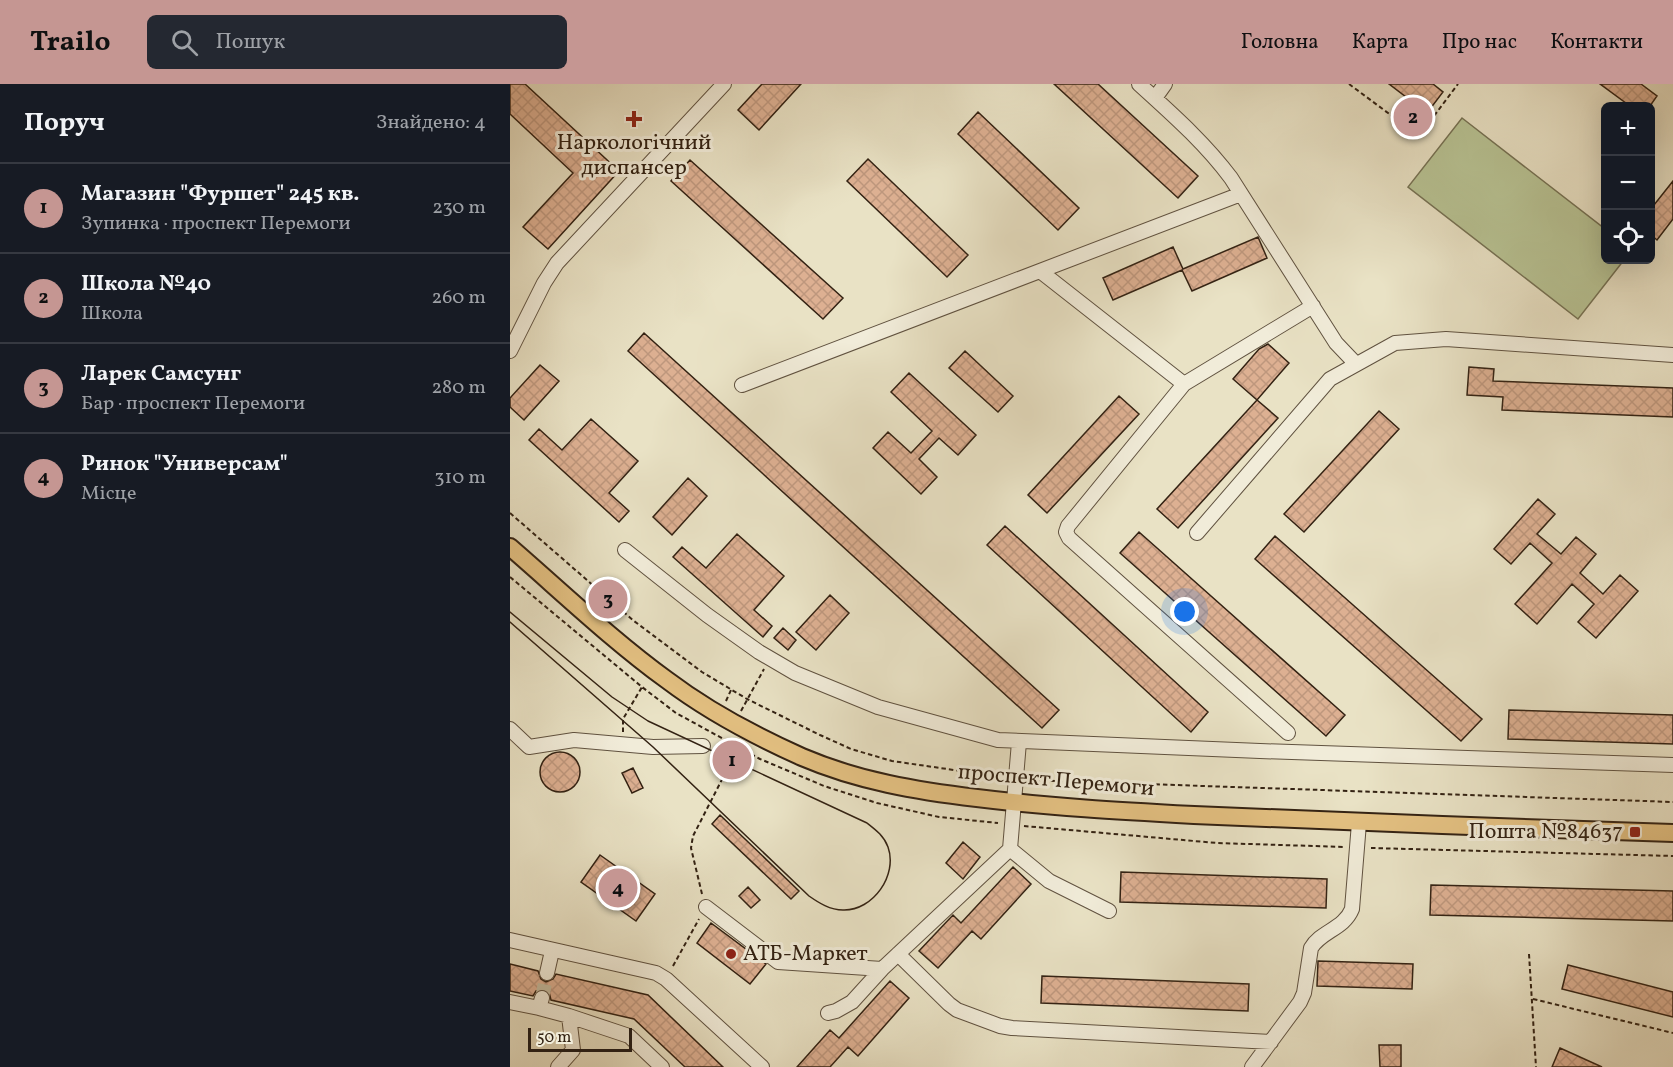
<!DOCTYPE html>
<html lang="uk">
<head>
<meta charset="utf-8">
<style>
	body { margin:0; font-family:Vollkorn,serif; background:#242831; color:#f1f3f6 }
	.controls { position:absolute; right:18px; top:18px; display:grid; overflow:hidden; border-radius:9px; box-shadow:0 6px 24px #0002 }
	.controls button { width:54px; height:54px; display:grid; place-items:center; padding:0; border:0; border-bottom:2px solid #363941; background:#171b24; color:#f1f3f6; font:30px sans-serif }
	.scale { position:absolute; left:18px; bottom:15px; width:104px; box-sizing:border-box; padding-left:6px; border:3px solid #332213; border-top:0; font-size:16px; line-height:21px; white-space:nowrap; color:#332213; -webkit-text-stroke:4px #f1ecd9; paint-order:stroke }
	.you { position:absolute; left:675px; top:528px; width:21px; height:21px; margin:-15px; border:4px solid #fff; border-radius:50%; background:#1a73e8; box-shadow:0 0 0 9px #1a73e833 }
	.badge { display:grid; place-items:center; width:39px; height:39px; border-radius:50%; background:#c59692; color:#111; font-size:20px; font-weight:700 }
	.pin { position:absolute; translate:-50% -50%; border:3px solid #fff; box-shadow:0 2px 6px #0006 }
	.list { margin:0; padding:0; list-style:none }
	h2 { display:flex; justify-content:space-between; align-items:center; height:78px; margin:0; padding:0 24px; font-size:26px }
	h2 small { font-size:20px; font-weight:400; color:#9ea1a6 }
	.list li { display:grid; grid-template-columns:39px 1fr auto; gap:18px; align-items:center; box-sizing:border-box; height:90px; padding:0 24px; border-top:2px solid #363941 }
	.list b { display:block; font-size:22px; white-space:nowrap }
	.list p { margin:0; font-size:20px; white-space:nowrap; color:#9ea1a6 }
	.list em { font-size:20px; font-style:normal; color:#9ea1a6 }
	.icon { flex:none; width:33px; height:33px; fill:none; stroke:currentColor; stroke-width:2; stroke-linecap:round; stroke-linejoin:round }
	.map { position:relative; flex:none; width:1163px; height:983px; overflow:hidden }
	header { display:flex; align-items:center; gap:36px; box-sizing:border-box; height:84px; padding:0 30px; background:#c59692; color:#111 }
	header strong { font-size:28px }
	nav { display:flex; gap:33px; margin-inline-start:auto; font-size:21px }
	.search { width:420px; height:54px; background:#242831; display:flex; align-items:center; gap:15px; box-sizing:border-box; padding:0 21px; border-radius:9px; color:#9ea1a6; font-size:22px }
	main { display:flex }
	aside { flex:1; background:#171b24 }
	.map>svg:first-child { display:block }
	.grass { fill:#b8c394; stroke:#767254; stroke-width:1.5 }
	.building { fill:url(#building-cross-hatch); stroke:#332213; stroke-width:1.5 }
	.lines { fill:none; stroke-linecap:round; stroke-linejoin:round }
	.minor-tunnel { stroke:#c5bca1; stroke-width:14; stroke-dasharray:14 7; stroke-linecap:butt }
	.minor-casing { stroke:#605240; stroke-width:16 }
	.major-casing { stroke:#332213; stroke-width:20 }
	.path { stroke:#332213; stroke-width:2; stroke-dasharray:4.5 3; stroke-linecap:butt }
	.minor { stroke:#f1ecd9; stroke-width:14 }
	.major { stroke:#e4c182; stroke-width:16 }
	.tram { stroke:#332213; stroke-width:1.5 }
	.poi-dot { fill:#8f2418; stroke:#f1ecd9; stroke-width:2 }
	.labels { text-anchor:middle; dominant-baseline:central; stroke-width:6; stroke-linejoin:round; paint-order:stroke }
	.poi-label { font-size:22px; fill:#332213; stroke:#f1ecd9 }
	.street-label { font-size:22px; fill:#332213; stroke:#f1ecd9 }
</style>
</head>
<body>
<header>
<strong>Trailo</strong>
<div class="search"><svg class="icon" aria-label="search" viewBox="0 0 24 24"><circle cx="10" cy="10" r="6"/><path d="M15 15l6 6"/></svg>Пошук</div>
<nav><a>Головна</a><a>Карта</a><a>Про нас</a><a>Контакти</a></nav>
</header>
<main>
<aside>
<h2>Поруч<small>Знайдено: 4</small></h2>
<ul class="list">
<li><span class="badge">1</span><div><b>Магазин &quot;Фуршет&quot; 245 кв.</b><p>Зупинка · проспект Перемоги</p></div><em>230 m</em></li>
<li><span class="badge">2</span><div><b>Школа №40</b><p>Школа</p></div><em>260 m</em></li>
<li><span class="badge">3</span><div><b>Ларек Самсунг</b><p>Бар · проспект Перемоги</p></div><em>280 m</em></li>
<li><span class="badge">4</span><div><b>Ринок &quot;Универсам&quot;</b><p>Місце</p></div><em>310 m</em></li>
</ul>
</aside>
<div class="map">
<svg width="1163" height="983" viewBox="0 0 1163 983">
	<defs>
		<pattern id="building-cross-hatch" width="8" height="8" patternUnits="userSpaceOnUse" patternTransform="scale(1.5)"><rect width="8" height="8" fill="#ddb092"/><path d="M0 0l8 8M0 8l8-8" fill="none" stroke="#be977d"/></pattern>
	</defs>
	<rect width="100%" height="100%" fill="#e9e2c5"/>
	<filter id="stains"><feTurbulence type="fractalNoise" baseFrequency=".00333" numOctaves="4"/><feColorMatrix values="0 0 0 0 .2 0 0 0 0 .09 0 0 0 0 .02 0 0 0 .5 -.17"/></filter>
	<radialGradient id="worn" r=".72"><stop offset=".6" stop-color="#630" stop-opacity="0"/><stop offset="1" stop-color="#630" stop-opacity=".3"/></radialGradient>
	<!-- grass -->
	<path class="grass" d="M952,34L1095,145L1096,176H1114L1068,235L898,103Z"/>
	<!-- building -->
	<path class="building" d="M0,0H15L109,87L38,165L13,143L63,89L0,30Z
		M252,0H291L249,46L228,26Z
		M544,0H588L688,92L668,114Z
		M879,0H923L933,8L917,29Z
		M1090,0H1131L1147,12L1140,22H1120Z
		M468,28L569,124L548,146L448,50Z
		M358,75L458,171L437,193L337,97Z
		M180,76L333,214L313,235L161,97Z
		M1163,97V135L1147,156L1140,150V126Z
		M748,153L757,174L682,207L672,186L603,216L593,194L663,163L673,185Z
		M134,249L549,626L532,644L118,267Z
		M758,260L779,279L747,316L723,295L749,265Z
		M455,267L503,312L488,328L439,284Z
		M30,281L49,297L14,336L0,323V314Z
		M959,283L984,285L983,297L1163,304V333L992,326L993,313L957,311Z
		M399,289L466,351L448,371L429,354L409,375L427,393L411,410L363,364L378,348L401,369L422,347L381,308Z
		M609,312L629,330L537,429L518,411Z
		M747,316L768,334L668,444L647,425Z
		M869,327L889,345L794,448L774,430Z
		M81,335L128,377L99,409L119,427L109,438L19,356L29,345L52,366Z
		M178,394L197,412L162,451L143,433Z
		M1028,415L1045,430L1027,450L1051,470L1066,453L1086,470L1070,489L1093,510L1110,491L1128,507L1086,554L1068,538L1084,520L1062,500L1027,540L1005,520L1042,479L1020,459L1001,480L984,465Z
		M495,442L698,628L681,648L477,461Z
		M629,448L835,631L816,652L610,469Z
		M227,450L274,492L244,526L262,542L253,553L163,473L172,463L196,484Z
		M765,452L972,635L951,657L745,475Z
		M320,511L339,529L306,566L286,548Z
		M273,544L286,556L278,566L264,554Z
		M999,626L1163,631V660L998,655Z
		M30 688a20 20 0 1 1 40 0a20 20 0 1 1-40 0Z
		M123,684L133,704L122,709L112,689Z
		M210,731L289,807L281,815L202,740Z
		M453,758L470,773L453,795L436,779Z
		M90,771L145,810L126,837L71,798Z
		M503,783L521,800L471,855L462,847L428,884L409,867L443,831L451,839Z
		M611,788L817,795L816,824L610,818Z
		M921,801L1163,807V837L920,831Z
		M238,803L250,816L241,824L229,812Z
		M201,839L256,880L240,900L187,859Z
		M808,877L903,880L902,905L807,902Z
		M0,880L28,887L31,895L36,898L43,895L46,890L138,911L213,983H175L124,935L41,916L39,908L34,905L26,907L23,912L0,907Z
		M1058,881L1163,908V933L1052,905Z
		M532,892L739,900L738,927L531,919Z
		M380,897L399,914L348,972L338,963L320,983H287L320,946L329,954Z
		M869,961H891V983H870Z
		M1050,964L1092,983H1042Z"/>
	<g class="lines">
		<!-- minor-tunnel -->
		<path class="minor-tunnel" d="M32,914L37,889"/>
		<!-- minor casing -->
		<g class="minor-casing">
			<path id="minor" d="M629,0C662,30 695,59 721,94L826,259L846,280
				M645,14L655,0
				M530,187L674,300
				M0,267L34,199L47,179L214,0
				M232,301L731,110
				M687,449L820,295L885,259L936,255L1163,271
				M115,466L197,531L249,568L285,589L368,623L488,656L750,667L1163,681
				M0,645L19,663L64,656L143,663L193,662
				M778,649L559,454L556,448L558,442L674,300L803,222
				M500,765L539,797L599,827
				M196,823L268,878L372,885
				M0,856L146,889L156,895L252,983
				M388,870L439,920L447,926L490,942L502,944L761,958
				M37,889L42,867
				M32,914L29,924L59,932L63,966L48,983
				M0,918L29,924
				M318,929L326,927L342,918L372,885L500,765L509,658
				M59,932L119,952L152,983
				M742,983L790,918L794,909L801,864C811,847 834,845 842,825L849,739"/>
		</g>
		<!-- major casing -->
		<g class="major-casing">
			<path id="major" d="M0,463C52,508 102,556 157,596C198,627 245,652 292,673C348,697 407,707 467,714C539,723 611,727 684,731C844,738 1003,744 1163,749"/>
		</g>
		<!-- path -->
		<path class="path" d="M839,0L909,52L948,0
			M0,429L124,537L192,588L237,615L310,651L341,665L382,677L492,693
			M0,493L132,603L166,629L250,675L314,702L367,719L429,733L488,739
			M216,617L221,606
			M231,627L254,585
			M113,648V635L132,603
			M518,696L1163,718
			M514,742L707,759L835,763
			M861,764L1163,772
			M192,810L181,764L183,752L222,676L224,656
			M1019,870L1026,983
			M163,882L189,835
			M1023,915L1163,949"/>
		<!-- minor -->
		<use href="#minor" class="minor"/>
		<!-- major -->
		<use href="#major" class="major"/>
		<!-- tram -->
		<path class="tram" d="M0,528L102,613L138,637L357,739C366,746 374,752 378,763C388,791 363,827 333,826C320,826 309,819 299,812L143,663L0,538"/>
	</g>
	<!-- markers -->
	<g class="poi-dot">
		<path d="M121 26h6v6h6v6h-6v6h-6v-6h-6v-6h6z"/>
		<rect x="1119" y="742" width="12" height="12" rx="3"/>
		<circle cx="221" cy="870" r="6"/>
	</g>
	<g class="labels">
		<!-- poi labels -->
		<g class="poi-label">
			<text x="124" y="59">Наркологічний<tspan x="124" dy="25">диспансер</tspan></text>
			<text x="1113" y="748" text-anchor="end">Пошта №84637</text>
			<text x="233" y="870" text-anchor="start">АТБ-Маркет</text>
		</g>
		<!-- street labels -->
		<g class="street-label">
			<text transform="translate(546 697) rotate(5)">проспект Перемоги</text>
		</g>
	</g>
	<rect width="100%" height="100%" filter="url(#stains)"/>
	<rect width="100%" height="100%" fill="url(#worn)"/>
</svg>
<div class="controls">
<button>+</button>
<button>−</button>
<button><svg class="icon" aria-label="locate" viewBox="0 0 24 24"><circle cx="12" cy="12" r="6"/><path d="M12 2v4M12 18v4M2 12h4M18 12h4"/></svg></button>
</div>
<div class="scale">50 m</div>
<div class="you"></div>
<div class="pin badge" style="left:222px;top:676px">1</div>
<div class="pin badge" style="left:903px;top:33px">2</div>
<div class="pin badge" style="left:98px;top:515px">3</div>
<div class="pin badge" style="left:108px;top:804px">4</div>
</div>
</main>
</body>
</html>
